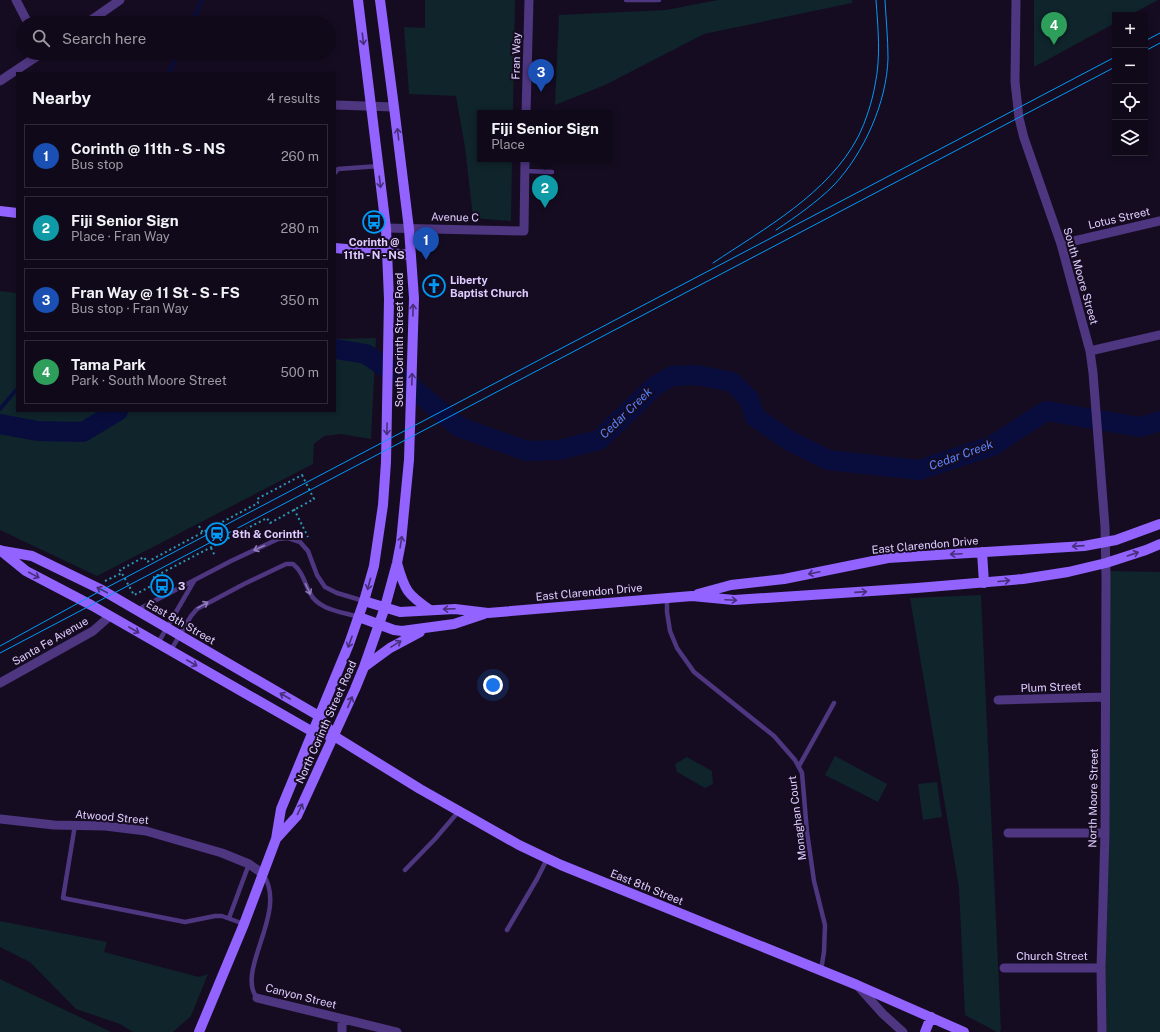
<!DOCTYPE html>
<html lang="en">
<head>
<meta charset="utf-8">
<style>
	body { margin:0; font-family:"Public Sans",sans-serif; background:#191222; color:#f1f3f6 }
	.controls { position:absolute; right:12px; top:12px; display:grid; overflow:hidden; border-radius:0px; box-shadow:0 2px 6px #0003 }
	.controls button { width:36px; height:36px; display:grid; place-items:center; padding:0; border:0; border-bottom:1px solid #302a38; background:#100919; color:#f1f3f6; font:20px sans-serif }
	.you { position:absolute; left:493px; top:685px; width:14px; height:14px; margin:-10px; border:3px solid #fff; border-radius:50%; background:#1a73e8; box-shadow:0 0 0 6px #1a73e833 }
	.badge { display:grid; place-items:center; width:26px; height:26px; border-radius:50%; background:#2563eb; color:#fff; font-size:13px; font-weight:700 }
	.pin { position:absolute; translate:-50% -33px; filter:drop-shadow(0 1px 2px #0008) }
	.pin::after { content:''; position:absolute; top:21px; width:14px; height:12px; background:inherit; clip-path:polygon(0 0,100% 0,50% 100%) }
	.popup { position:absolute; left:477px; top:110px; width:136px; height:52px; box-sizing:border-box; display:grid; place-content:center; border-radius:0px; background:#100919; filter:drop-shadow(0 1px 3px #0005); font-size:13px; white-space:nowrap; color:#9c9aa2 }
	.popup b { font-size:15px; color:#f1f3f6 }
	.popup::after { content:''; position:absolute; left:50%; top:100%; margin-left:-8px; border:8px solid transparent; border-top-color:#100919 }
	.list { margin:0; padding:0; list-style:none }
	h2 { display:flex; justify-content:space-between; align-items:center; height:52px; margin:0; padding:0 16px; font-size:17px }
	h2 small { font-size:13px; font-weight:400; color:#9c9aa2 }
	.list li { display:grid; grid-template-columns:26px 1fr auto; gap:12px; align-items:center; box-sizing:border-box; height:64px; margin:0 8px 8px; padding:0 8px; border:1px solid #302a38; border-radius:0px }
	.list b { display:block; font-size:15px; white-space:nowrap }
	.list p { margin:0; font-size:13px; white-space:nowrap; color:#9c9aa2 }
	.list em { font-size:13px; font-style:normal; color:#9c9aa2 }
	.icon { flex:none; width:22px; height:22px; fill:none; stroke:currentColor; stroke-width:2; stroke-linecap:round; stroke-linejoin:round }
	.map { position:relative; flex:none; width:1160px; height:1032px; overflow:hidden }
	.search { position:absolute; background:#100919; box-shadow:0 2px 6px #0003; left:16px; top:16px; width:320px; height:44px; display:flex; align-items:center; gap:10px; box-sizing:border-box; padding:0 14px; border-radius:22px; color:#9c9aa2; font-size:15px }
	.panel { position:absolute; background:#100919; box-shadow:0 2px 6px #0003; left:16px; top:72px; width:320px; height:340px; border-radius:0px }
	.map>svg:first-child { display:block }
	.green { fill:#0f242b }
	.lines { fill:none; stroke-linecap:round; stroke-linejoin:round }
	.stream { stroke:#080d3e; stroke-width:3.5 }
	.river { stroke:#080d3e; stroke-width:20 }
	.path { stroke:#2b97b4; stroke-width:2; stroke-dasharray:2 3; stroke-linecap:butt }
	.lane { stroke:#4e3681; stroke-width:4.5 }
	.street { stroke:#4e3681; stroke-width:9 }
	.secondary { stroke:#9263ff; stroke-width:10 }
	.tram { stroke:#009af7; stroke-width:1 }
	.oneway { stroke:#472f7a }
	.oneway2 { stroke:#907aba }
	.labels { text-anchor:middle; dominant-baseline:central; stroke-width:4; stroke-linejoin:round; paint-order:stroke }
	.street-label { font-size:11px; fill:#e0ccff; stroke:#150c21 }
	.poi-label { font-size:11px; font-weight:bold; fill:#e0ccff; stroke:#150c21; text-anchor:start }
	.water-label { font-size:12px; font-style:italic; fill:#5a85ff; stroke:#150c21 }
</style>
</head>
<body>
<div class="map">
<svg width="1160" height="1032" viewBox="0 0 1160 1032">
	<rect width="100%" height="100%" fill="#150c21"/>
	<!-- green -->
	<path class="green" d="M425,0H515L513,113H480V159H512L511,221L473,218L465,147L456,96L409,94L404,27L425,28Z
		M718,0H852V3L704,34L605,85L555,105L559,15L666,10Z
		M1034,0H1158L1130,15H1115V23L1034,67Z
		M0,291L17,293V411H335V339L376,338L371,439L341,434L324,436L314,444L313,464L97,576L0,530Z
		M1110,571L1160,572V1032H1100Z
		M981,595L1001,1029L1000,1032H997L965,1015L959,888L910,598Z
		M835,756L887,784L878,802L825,775Z
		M687,757L712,771L713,784L705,788L677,772L675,764Z
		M937,782L942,817L923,820L918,784Z
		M0,921L107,942L104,952L199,977L208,974L191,1016L173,1032H133L120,1024L76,1009L30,962L0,947Z
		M0,979L111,1032H0Z"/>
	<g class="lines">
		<!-- stream -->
		<path class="stream" d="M192,23L202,0
			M169,73L178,53
			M0,409L17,389"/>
		<!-- river -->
		<path class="river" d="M335,349L366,354L402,379L459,427L527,451L559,450L599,440L655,386L672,376L697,375L732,382L749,399L755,417L790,441L828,460L919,470L992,446L1046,411L1140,427L1160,421
			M0,424L38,431L83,432L118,411"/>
		<!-- path -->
		<path class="path" d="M302,475L314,499L270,523L267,518L154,577L157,583L134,595L120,570L144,557L147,562L258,503L257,499Z
			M294,509L308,537
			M199,526L203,533
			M211,548L215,556
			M105,581L122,573"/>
		<!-- lane -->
		<path class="lane" d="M626,0H659
			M525,171L552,172
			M335,173L338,169L379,166
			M667,598V612L670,631L677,648L694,672L774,736L795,760L802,773L807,832L814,881L825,925L824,952L821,970
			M137,610L231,561L278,539L288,538L300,542L308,551L317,575L325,587L337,593L364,601
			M158,643L194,581
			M171,650L191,616L197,609L244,584L286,564H293C303,572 304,582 310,593C318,610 343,612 359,617
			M799,766L834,703
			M75,825L63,898L185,922L215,916H222L244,924
			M405,870L435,839L459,811
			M229,918L249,864
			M507,930L537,879L547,859
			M257,998C235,970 289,912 263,874"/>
		<!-- street -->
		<path class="street" d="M16,0L28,23
			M1016,0L1015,82L1019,118L1024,138L1061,244L1090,351L1093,373L1105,527L1106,578L1105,833L1101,968L1102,1032
			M87,23L120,0
			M0,81L42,53
			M335,105L394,107
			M526,113L529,0
			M386,228L524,231L525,159
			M1061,244L1160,221
			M1090,351L1160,335
			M0,683L93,631L110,616
			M998,700L1105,697
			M0,819L54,825L105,826L146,831L222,853L249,864L263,874
			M1008,833H1105
			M1004,968H1101
			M857,985L883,1014L903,1032
			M257,998L397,1032
			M342,1032V1019"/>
		<!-- secondary -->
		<path class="secondary" d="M0,211L17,213
			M335,248L411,255
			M0,550L26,571L91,605L313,732L334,736L420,789L519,845L561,865L857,985L964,1032
			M3,551L32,556L102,590L319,716L334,736
			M982,552L984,583
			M397,563C405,591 407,594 430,610
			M698,594L731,585L784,579L888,558L1084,546L1116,540L1160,524
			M364,601L400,612L455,609L488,613L692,596L734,600L917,588L1023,579L1068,572L1106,563L1146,550L1160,544
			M359,617L394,630L402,631L454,624L484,614
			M364,667L390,648L420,632
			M276,839L297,816L355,689L364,667L385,607L397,563L401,542L409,460L414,298L409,229L394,107L380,0
			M199,1032L244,924L276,839L281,809L349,644L364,601L374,566L383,505L386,462L389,299L386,228L358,0
			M925,1032L931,1017"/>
		<!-- tram -->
		<path class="tram" d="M1145,41L1160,33
			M1145,51L1160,43
			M776,230C797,216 817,202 834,185C864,153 887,102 888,58C888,39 886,19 885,0
			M713,263C765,228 828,194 858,137C866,121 872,102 875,85C881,57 878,28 876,0
			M0,646L102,590L1115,57
			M0,653L1115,67"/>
	</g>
	<!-- one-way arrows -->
	<defs><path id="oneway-shaft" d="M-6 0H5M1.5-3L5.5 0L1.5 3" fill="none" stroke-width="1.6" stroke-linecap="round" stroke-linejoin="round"/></defs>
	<g class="oneway">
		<use href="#oneway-shaft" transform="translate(363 39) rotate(83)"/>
		<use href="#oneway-shaft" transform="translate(398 134) rotate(-97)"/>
		<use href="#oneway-shaft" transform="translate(380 182) rotate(83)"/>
		<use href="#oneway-shaft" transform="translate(413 310) rotate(-89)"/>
		<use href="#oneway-shaft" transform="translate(412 379) rotate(-88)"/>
		<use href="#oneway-shaft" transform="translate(387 429) rotate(91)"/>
		<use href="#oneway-shaft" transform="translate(401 542) rotate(-81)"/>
		<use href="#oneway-shaft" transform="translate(1078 546) rotate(176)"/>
		<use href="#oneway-shaft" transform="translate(956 554) rotate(177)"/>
		<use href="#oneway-shaft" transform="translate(1133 554) rotate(-19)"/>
		<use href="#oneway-shaft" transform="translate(814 573) rotate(168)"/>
		<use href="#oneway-shaft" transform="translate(34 575) rotate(28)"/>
		<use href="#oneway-shaft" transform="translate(1004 581) rotate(-5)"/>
		<use href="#oneway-shaft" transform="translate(369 584) rotate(105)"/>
		<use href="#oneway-shaft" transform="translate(102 590) rotate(-152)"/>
		<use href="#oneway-shaft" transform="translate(861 592) rotate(-4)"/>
		<use href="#oneway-shaft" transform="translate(731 600) rotate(3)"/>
		<use href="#oneway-shaft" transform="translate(449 609) rotate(178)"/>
		<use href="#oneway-shaft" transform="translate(134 630) rotate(30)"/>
		<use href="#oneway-shaft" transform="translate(350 642) rotate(110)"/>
		<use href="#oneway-shaft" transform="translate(396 644) rotate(-31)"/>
		<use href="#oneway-shaft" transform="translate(192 663) rotate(30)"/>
		<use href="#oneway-shaft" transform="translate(285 696) rotate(-150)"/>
		<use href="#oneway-shaft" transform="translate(350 702) rotate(-67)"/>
		<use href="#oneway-shaft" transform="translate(300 809) rotate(-65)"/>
	</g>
	<g class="oneway2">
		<use href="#oneway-shaft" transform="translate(259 548) rotate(155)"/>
		<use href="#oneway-shaft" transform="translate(308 589) rotate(65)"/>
		<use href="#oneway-shaft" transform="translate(203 605) rotate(-29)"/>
	</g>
	<!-- icons -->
	<defs>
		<g id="bus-ring" transform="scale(1.15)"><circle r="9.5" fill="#150c21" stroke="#009af7" stroke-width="1.5"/><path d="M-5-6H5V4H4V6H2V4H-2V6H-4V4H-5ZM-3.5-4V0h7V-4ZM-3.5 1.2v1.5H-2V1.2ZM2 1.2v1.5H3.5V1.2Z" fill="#009af7"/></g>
		<g id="church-ring" transform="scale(1.15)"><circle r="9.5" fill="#150c21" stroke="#009af7" stroke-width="1.5"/><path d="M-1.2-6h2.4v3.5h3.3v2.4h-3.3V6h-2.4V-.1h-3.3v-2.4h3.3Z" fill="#009af7"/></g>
		<g id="station-ring" transform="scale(1.15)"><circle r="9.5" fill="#150c21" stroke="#009af7" stroke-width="1.5"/><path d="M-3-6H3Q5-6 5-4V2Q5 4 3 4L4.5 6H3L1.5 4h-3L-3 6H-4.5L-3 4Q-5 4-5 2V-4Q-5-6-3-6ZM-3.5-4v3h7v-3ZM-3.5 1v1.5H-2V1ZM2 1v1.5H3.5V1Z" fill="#009af7"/></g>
	</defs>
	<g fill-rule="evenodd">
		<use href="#bus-ring" x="374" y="222"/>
		<use href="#church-ring" x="434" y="286"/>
		<use href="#station-ring" x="217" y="534"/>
		<use href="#bus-ring" x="162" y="586"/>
	</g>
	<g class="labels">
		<!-- street labels -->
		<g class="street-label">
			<text transform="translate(516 56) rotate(-89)">Fran Way</text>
			<text transform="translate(455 217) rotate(1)">Avenue C</text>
			<text transform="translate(1119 218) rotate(-13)">Lotus Street</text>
			<text transform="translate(1081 276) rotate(74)">South Moore Street</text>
			<text transform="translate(399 340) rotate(-90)">South Corinth Street Road</text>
			<text transform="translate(925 545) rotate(-5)">East Clarendon Drive</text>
			<text transform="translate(589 592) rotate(-5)">East Clarendon Drive</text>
			<text transform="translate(181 622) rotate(30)">East 8th Street</text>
			<text transform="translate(50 641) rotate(-30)">Santa Fe Avenue</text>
			<text transform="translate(1051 687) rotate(-2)">Plum Street</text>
			<text transform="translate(326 722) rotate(-66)">North Corinth Street Road</text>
			<text transform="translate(1093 798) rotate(-89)">North Moore Street</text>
			<text transform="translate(112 817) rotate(5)">Atwood Street</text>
			<text transform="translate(797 818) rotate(-97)">Monaghan Court</text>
			<text transform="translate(647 887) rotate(22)">East 8th Street</text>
			<text x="1052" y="956">Church Street</text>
			<text transform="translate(301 996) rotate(14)">Canyon Street</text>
		</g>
		<!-- poi labels -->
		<g class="poi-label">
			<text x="374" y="242" text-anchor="middle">Corinth @<tspan x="374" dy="13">11th - N - NS</tspan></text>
			<text x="450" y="280">Liberty<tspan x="450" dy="13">Baptist Church</tspan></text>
			<text x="232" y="534">8th &amp; Corinth</text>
			<text x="178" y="586">3</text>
		</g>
		<!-- water labels -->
		<g class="water-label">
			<text transform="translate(626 413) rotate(-44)">Cedar Creek</text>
			<text transform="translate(961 455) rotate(-20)">Cedar Creek</text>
		</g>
	</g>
</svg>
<div class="controls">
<button>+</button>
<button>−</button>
<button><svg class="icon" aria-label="locate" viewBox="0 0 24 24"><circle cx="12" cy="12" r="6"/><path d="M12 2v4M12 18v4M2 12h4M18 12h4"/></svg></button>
<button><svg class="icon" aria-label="layers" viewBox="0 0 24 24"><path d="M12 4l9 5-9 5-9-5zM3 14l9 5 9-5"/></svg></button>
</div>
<div class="you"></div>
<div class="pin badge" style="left:426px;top:260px;background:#1a4fb4">1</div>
<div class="pin badge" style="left:545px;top:208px;background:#0f9aa8">2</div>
<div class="popup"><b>Fiji Senior Sign</b>Place</div>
<div class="pin badge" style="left:541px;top:92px;background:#1a4fb4">3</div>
<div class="pin badge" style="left:1054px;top:45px;background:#2e9e5b">4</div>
<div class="search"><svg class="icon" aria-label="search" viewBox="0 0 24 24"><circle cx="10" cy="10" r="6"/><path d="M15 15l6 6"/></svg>Search here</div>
<section class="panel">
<h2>Nearby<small>4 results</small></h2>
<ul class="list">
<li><span class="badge" style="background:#1a4fb4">1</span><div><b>Corinth @ 11th - S - NS</b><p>Bus stop</p></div><em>260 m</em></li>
<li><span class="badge" style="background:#0f9aa8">2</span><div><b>Fiji Senior Sign</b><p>Place · Fran Way</p></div><em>280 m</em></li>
<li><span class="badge" style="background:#1a4fb4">3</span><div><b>Fran Way @ 11 St - S - FS</b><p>Bus stop · Fran Way</p></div><em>350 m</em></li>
<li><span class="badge" style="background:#2e9e5b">4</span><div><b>Tama Park</b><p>Park · South Moore Street</p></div><em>500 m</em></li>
</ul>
</section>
</div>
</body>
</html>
